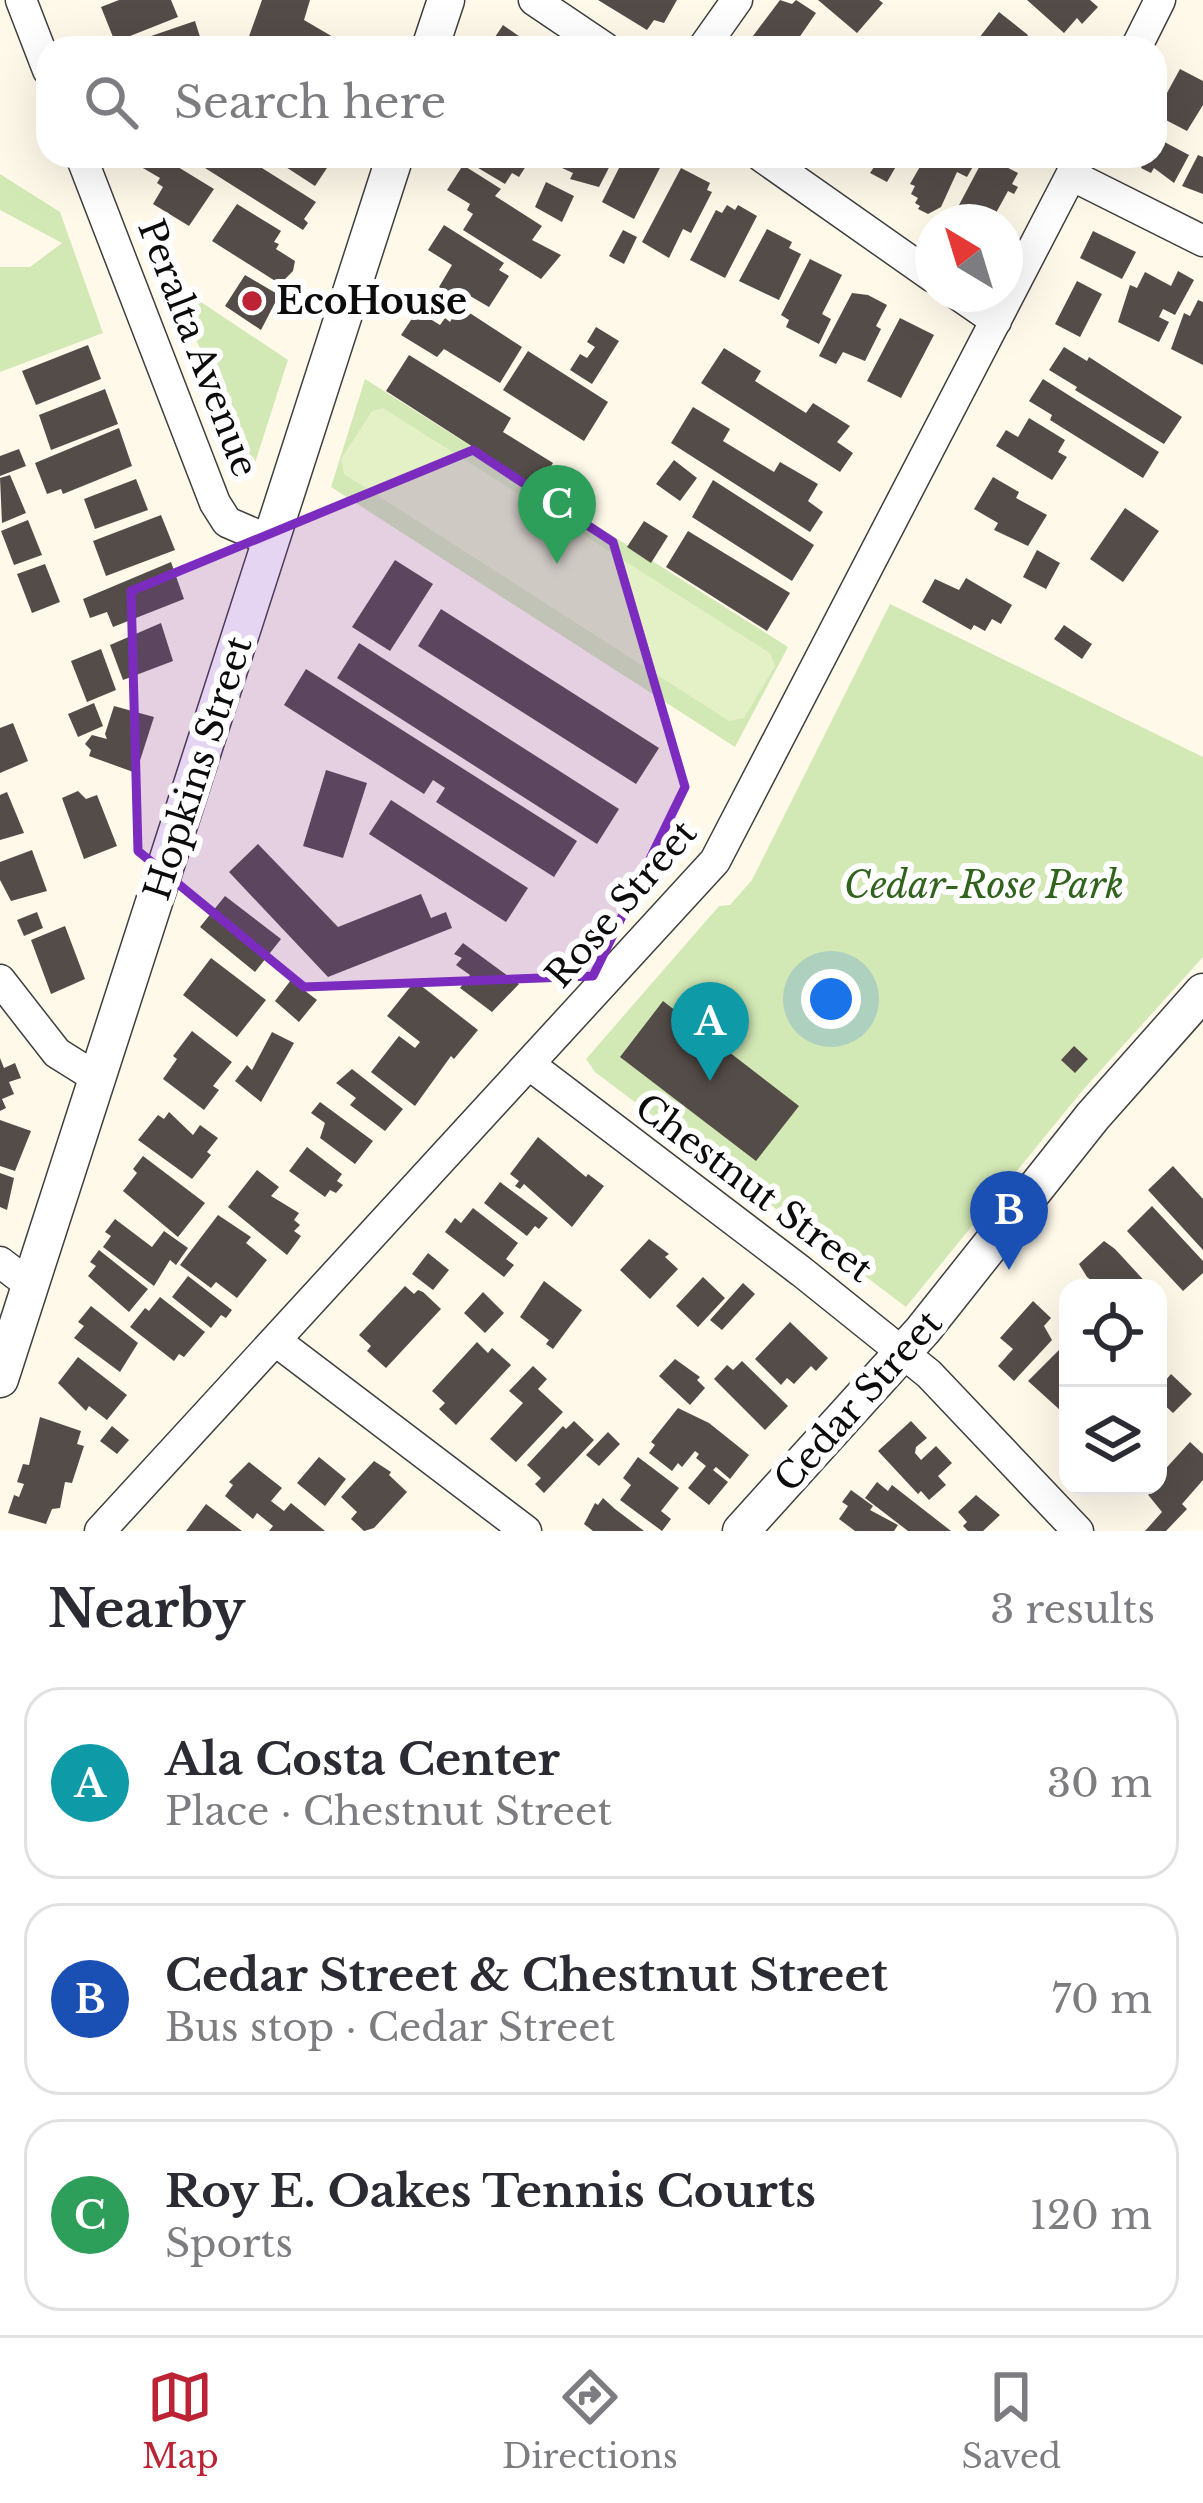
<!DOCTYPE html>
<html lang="en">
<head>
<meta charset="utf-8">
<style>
	body { margin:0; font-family:"Libre Baskerville",serif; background:#f2f2f3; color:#2b2b33 }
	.controls { position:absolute; right:36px; bottom:36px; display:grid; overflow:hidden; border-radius:24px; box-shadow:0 12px 48px #0002 }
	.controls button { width:108px; height:108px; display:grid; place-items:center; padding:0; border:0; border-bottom:3px solid #e1e1e2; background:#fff; color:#2b2b33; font:60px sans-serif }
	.compass { position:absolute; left:915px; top:204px; width:108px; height:108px; border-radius:50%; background:#fff; box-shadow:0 12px 48px #0002; rotate:322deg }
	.you { position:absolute; left:831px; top:999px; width:42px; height:42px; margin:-30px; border:9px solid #fff; border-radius:50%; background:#1a73e8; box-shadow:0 0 0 18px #1a73e833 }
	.badge { display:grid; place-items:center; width:78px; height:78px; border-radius:50%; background:#bc2435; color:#fff; font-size:39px; font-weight:700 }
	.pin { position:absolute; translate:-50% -99px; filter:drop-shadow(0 3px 6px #0008) }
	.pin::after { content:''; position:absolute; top:63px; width:42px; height:36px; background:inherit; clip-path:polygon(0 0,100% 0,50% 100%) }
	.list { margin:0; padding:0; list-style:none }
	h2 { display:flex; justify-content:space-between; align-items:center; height:156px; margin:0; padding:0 48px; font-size:51px }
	h2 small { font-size:39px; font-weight:400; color:#7c7c81 }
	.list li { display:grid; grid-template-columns:78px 1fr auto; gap:36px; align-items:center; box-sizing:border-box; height:192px; margin:0 24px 24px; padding:0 24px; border:3px solid #e1e1e2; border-radius:36px }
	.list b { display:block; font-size:45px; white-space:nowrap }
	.list p { margin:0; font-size:39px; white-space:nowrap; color:#7c7c81 }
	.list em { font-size:39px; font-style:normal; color:#7c7c81 }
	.icon { flex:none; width:66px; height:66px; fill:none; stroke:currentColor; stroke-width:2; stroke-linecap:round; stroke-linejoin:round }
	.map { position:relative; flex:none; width:1203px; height:1531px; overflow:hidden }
	.search { position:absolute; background:#fff; box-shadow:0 12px 48px #0002; left:36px; right:36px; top:36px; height:132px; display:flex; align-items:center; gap:30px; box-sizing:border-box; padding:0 42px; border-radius:36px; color:#7c7c81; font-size:45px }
	.sheet { height:804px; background:#fff }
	nav { display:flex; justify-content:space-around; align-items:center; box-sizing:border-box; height:168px; border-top:3px solid #e1e1e2; background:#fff; font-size:33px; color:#7c7c81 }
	nav a { display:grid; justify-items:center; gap:6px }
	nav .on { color:#bc2435 }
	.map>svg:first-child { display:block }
	.green { fill:#d3e9b5 }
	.pitch { fill:#e4f0c6 }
	.building { fill:#544c48 }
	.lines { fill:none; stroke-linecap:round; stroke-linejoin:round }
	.minor-casing { stroke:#3f3f3f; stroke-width:33 }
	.tertiary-casing { stroke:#3f3f3f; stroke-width:39 }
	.minor { stroke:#fff; stroke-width:30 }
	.tertiary { stroke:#fff; stroke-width:36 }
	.marked { fill:#7b2cbf; fill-opacity:0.2; stroke:#7b2cbf; stroke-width:9; stroke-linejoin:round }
	.poi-dot { fill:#bc2435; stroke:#fff; stroke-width:4.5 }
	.labels { text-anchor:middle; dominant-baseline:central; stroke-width:12; stroke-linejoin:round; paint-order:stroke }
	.poi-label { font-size:36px; font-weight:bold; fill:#0c0c0c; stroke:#fff; text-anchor:start }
	.street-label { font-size:36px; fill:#0c0c0c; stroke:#fff }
	.park-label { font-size:36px; font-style:italic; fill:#30631c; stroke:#fff }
</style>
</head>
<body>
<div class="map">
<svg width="1203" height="1531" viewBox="0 0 1203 1531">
	<rect width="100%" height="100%" fill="#fff9ea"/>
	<!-- green -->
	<path class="green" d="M0,174L60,212L103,333L0,372V267H30L62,243L0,210Z
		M174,284L288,360L253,469L248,468Z
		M365,379L788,647L735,747L331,487Z
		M890,604L1203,757V957L1082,1091L906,1307L595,1072L586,1059L719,906L730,905L752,880Z"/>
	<!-- pitch -->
	<path class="pitch" d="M383,408L770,653L775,666L744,718L729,721L344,474L341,459L372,411Z"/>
	<!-- building -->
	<path class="building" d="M119,0H171L178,17L115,42L101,7Z
		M262,0H310L304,20L352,48H263L247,42Z
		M598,0H677L664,23L654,20L647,30Z
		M780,0L792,4L796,0L816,13L792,48H744Z
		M818,0H879L883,3L857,33Z
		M1027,0H1090L1098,7L1082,24L1077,18L1064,33Z
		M999,12L1028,35L1021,44L1026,48L973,46Z
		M195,21L201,40L182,48H116Z
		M503,25L536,48H479L486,39L491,43Z
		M1180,69L1203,81V105L1187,131L1160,117L1167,105L1162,102Z
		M1155,137L1189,155L1174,183L1154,168L1151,173L1141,168L1143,163L1130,156H1155Z
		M1198,155L1203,157V194L1182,186Z
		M141,156H160L214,189L189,226L153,204L163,187L157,183L160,178L136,164Z
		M186,156H243L316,202L304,219L308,223L303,230Z
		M269,156H335L315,186Z
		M458,156H522L528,163L519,177L512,173L505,184Z
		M568,156H615L599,187L570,179L573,173L562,168Z
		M625,156H666L634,219L602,202Z
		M863,156H902L887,182L870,173L876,164Z
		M926,156H979L967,177L957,172L941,207L928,214L918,209L920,206L915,203L918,198L911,194L915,186L910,184Z
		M985,156L1018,173L1012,184L1018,187L1014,194L1008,191L991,222H950Z
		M463,165L501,189L495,196L542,226L532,240L561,255L541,279L463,230L473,214L467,210L470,204L447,190Z
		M681,168L710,183L707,190L712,192L691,233L683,229L669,258L642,242Z
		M546,182L574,196L562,222L535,207Z
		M237,204L281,231L274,242L279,244L276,249L295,261L293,271L280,284L212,241Z
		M727,205L735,210L738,205L757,216L725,278L690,260L716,210L722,213Z
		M444,225L504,263L499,270L509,276L489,307L465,293L460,300L439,287L452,265L428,250Z
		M767,229L792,242L789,248L801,254L779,300L739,281Z
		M623,230L637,237L624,264L609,256Z
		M1093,231L1136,252L1122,279L1080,258Z
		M810,259L842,275L822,314L831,319L819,344L786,327L789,320L781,315Z
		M1178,271L1194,280L1175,315L1163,309L1159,317L1169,322L1159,342L1118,322L1130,285L1137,288L1145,272L1171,286Z
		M245,275L279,295L261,330L225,306Z
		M1077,281L1102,294L1080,337L1055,324Z
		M852,293L868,295L887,305L876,326L881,329L865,361L843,352L836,364L819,356Z
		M1198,300L1203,302V365L1171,349L1184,313L1190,316Z
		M459,306L522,347L500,383L444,349L437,357L401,335L417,311L440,325L445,318L450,322Z
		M900,318L934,335L901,398L867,381Z
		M596,327L619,341L592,384L570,370L580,354L587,358L595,347L587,342Z
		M88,345L101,379L36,405L22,371Z
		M1064,347L1087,361L1089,357L1182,417L1164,444L1075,390L1077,387L1049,370Z
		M724,348L761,371L755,381L806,413L813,403L850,426L837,442L853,453L840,472L701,383Z
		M528,351L608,402L584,441L503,390Z
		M409,355L511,418L503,432L553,463L537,488L386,391Z
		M1043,379L1159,452L1143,478L1050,420L1052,415L1029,401Z
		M105,389L118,424L51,450L39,415Z
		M693,407L730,429L723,441L774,472L780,462L818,484L808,501L823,512L810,532L671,443Z
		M1029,418L1065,440L1058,452L1067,457L1052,480L996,446L1006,430L1018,437Z
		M119,428L132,466L63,494L61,489L47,494L35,463Z
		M19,449L26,466L0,476V456Z
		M674,460L697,478L680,501L656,484Z
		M10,475L26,513L2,523L0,478Z
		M993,477L1019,492L1016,498L1047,515L1028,546L994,530L998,523L974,509Z
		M136,479L148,510L95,529L84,499Z
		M713,480L814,545L792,581L692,517Z
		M1125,508L1159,531L1123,582L1090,559Z
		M161,515L175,550L106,576L93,541Z
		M28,520L42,555L14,565L1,531Z
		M644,521L668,536L651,563L627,547Z
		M688,531L790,593L767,631L666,567Z
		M1037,550L1060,563L1046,589L1023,577Z
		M395,560L433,584L390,651L352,627Z
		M171,562L184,599L113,627L107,612L90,618L83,599Z
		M45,564L60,602L32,613L17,574Z
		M966,578L1012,605L1001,624L992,619L985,631L974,625L971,630L922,602L935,579L959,590Z
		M441,609L659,748L636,784L418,646Z
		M161,623L173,661L123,680L110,645Z
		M1064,625L1092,644L1082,659L1054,639Z
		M359,643L619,809L597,844L337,678Z
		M101,649L116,690L87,702L71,661Z
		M306,669L577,841L554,877L436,802L445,788L433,780L424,794L284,705Z
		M94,703L103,726L78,737L68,714Z
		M114,706L154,717L136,773L89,756L91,750L85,744L92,735L107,739L105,734Z
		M13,723L28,761L0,773V728Z
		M326,770L367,783L343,858L303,846Z
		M78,791L86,799L97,795L117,846L84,859L62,798Z
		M7,792L24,833L0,840V795Z
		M391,800L528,888L506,922L369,834Z
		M258,844L338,927L421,894L431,918L446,912L452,928L328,977L229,872Z
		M32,850L47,891L11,901L0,880V862Z
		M225,896L281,939L255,972L200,927Z
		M37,912L43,928L24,936L17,920Z
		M65,926L85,979L51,994L31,940Z
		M463,943L519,984L492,1012L460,988L470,975L456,965L462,958L454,954Z
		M211,958L266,1000L237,1037L183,995Z
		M291,980L317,1000L299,1022L275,1001Z
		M415,981L478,1030L454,1059L451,1056L415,1106L371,1072L399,1036L415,1048L420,1042L387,1016Z
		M663,1001L799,1106L756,1161L620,1057Z
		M192,1031L232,1062L213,1086L219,1090L204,1110L163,1079L177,1059L173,1056Z
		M272,1032L294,1043L261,1102L235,1081L247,1065L252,1070Z
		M1074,1046L1088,1059L1075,1073L1061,1060Z
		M0,1058L4,1068L15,1063L21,1078L9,1082L14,1094L2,1099L6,1108L0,1111Z
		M352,1069L403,1109L385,1131L350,1105L356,1098L336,1083Z
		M320,1102L373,1141L355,1164L320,1138L325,1123L311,1113Z
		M169,1112L193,1135L200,1125L218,1138L207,1152L211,1155L192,1179L138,1140L158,1115L164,1119Z
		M0,1120L31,1131L15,1171L0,1166Z
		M538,1137L586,1177L588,1174L604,1186L572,1227L524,1184L520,1189L515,1186L519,1181L510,1174Z
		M307,1147L342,1174L337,1181L343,1185L336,1193L330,1190L325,1197L289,1171Z
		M143,1156L205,1203L178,1237L123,1191L137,1173L133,1169Z
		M1173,1166L1203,1199V1250L1148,1190Z
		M257,1170L279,1187L271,1196L299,1213L294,1220L300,1225L294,1231L301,1236L287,1255L228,1207Z
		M0,1173L14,1178L7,1210L0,1207Z
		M500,1182L548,1218L539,1229L535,1226L527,1236L484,1203Z
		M1152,1206L1203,1261V1273L1183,1291L1127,1231Z
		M473,1208L518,1243L506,1259L514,1265L504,1277L445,1232L455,1218L461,1223Z
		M218,1215L251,1237L246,1243L267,1260L237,1298L216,1282L211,1288L180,1265Z
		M115,1219L152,1247L164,1231L188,1248L176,1265L170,1260L154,1286L103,1247L111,1236L105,1232Z
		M649,1239L669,1254L665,1257L678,1269L650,1299L620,1270Z
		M1104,1241L1115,1249L1151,1288H1101L1087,1277L1079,1264Z
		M99,1250L148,1289L129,1312L88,1276L96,1266L90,1262Z
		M428,1253L449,1270L433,1290L412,1274Z
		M188,1276L232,1310L226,1318L221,1315L211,1328L172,1297Z
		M703,1277L725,1298L698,1327L676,1306Z
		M544,1281L582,1310L553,1349L546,1344L549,1340L520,1317Z
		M743,1283L755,1294L722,1330L710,1320Z
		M405,1286L414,1294L418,1290L423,1292L441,1309L386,1368L367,1351L371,1346L359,1335Z
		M483,1292L504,1313L485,1333L464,1313Z
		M160,1297L205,1332L184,1357L179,1354L174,1361L130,1327L145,1308L149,1311Z
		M1033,1301L1051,1318L1044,1326L1052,1340L1014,1381L998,1366L1013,1349L1000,1338Z
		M91,1306L138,1343L120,1372L74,1338L84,1326L78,1322Z
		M790,1322L828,1358L816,1371L811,1366L794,1384L787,1378L781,1385L755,1359Z
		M477,1342L488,1353L492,1348L511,1365L456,1425L439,1409L445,1403L432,1391Z
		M1061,1348L1068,1355V1402L1060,1410L1028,1381Z
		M78,1357L127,1395L107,1420L89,1406L86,1411L58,1383Z
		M675,1359L700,1377L697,1380L705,1388L690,1405L659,1376Z
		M742,1361L788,1406L765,1430L714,1379L727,1365L733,1370Z
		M533,1366L547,1379L538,1389L563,1412L516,1462L490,1439L523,1403L509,1391Z
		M1171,1374L1192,1394L1173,1413L1158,1399V1389Z
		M678,1408L709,1423L749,1455L730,1479L716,1467L713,1470L728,1482L709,1505L688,1488L706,1466L696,1458L699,1454L695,1451L682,1467L678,1463L672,1471L649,1453L655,1445L651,1442Z
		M40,1417L81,1431L77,1444L84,1446L72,1483L65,1482L60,1508L52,1509L46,1524L8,1513L14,1495L19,1497L24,1484L17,1482L23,1464L29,1465Z
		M574,1421L594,1440L544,1493L535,1484L541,1478L527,1465L563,1426L566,1429Z
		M911,1421L927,1438L916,1447L915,1453L921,1460L936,1446L952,1463L938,1476L946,1485L929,1500L921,1491L918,1494L878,1451Z
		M112,1426L129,1440L117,1454L100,1441Z
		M608,1432L620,1444L599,1466L586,1455Z
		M1190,1442L1203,1454V1480L1182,1504L1187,1509L1166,1531H1145L1162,1512L1145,1491L1158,1486V1477Z
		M319,1457L346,1479L325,1506L297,1483Z
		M638,1457L679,1488L661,1511L671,1519L662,1531L620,1500L631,1485L623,1478Z
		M374,1461L391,1472L389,1475L407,1492L374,1528L364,1531L351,1519L357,1512L341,1497Z
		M249,1462L282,1488L271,1501L284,1511L291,1503L325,1531H269L273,1526L257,1513L253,1519L225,1496L233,1485L229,1482Z
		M877,1482L888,1491L892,1485L951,1531H908L865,1498Z
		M851,1490L873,1506L870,1510L898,1525L894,1531H855L839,1519L848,1506L842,1502Z
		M976,1495L1000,1515L983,1531H968L963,1526L967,1522L958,1512Z
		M603,1498L615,1509L644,1531H593L584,1524L595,1503L598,1505Z
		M206,1504L242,1531H186Z"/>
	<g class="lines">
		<!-- minor casing -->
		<g class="minor-casing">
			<path id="minor" d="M21,0L48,70
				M534,0L605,48
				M703,48L737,0
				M1136,48L1160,0
				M81,156L215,503L227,522L271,541
				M761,156L933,277
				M1071,175L1203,241
				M957,294L996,321
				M0,980L57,1053L97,1078
				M530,1065L802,1272L929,1374L1078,1531
				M0,1262L30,1285
				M276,1341L526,1531
				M100,1531L715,861L1081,156"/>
		</g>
		<!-- tertiary casing -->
		<g class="tertiary-casing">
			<path id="tertiary" d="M430,48L446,0
				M0,1379L395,156
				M741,1531L923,1330L1093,1116L1203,992"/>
		</g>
		<!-- minor -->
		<use href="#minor" class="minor"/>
		<!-- tertiary -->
		<use href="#tertiary" class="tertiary"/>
	</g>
	<!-- marked area -->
	<path class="marked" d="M473,450L613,542L685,787L593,976L304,987L138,851L131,591Z"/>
	<!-- markers -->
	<circle class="poi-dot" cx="252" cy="301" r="12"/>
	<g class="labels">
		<!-- poi labels -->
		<g class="poi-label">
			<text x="276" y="301">EcoHouse</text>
		</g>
		<!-- street labels -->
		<g class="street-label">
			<text transform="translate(198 348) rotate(69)">Peralta Avenue</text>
			<text transform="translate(198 768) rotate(-72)">Hopkins Street</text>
			<text transform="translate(621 904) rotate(-49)">Rose Street</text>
			<text transform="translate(754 1188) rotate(37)">Chestnut Street</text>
			<text transform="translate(858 1401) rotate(-48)">Cedar Street</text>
		</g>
		<!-- park labels -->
		<g class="park-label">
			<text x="984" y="885">Cedar-Rose Park</text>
		</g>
	</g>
</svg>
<div class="controls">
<button><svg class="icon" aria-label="locate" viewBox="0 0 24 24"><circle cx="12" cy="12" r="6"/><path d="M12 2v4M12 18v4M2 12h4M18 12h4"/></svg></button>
<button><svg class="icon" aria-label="layers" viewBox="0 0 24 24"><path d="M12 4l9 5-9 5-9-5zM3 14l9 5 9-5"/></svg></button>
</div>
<svg class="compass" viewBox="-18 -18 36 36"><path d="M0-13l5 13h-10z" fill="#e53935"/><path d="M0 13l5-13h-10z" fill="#7c7c81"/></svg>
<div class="you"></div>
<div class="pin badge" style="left:710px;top:1081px;background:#0f9aa8">A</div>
<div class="pin badge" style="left:1009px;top:1270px;background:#1a4fb4">B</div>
<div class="pin badge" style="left:557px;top:564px;background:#2e9e5b">C</div>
<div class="search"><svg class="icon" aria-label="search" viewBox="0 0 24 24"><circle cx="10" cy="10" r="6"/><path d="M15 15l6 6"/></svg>Search here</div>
</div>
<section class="sheet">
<h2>Nearby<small>3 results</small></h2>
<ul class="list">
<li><span class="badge" style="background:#0f9aa8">A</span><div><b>Ala Costa Center</b><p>Place · Chestnut Street</p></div><em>30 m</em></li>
<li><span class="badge" style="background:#1a4fb4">B</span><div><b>Cedar Street &amp; Chestnut Street</b><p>Bus stop · Cedar Street</p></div><em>70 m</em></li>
<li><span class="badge" style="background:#2e9e5b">C</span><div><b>Roy E. Oakes Tennis Courts</b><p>Sports</p></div><em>120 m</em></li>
</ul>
</section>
<nav>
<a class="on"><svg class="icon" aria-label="map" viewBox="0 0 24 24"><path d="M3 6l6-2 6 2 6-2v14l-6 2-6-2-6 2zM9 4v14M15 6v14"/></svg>Map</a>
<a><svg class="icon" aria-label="directions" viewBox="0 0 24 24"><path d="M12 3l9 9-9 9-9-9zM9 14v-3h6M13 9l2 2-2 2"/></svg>Directions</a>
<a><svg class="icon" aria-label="saved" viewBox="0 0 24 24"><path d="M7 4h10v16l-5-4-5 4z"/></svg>Saved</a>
</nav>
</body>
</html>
